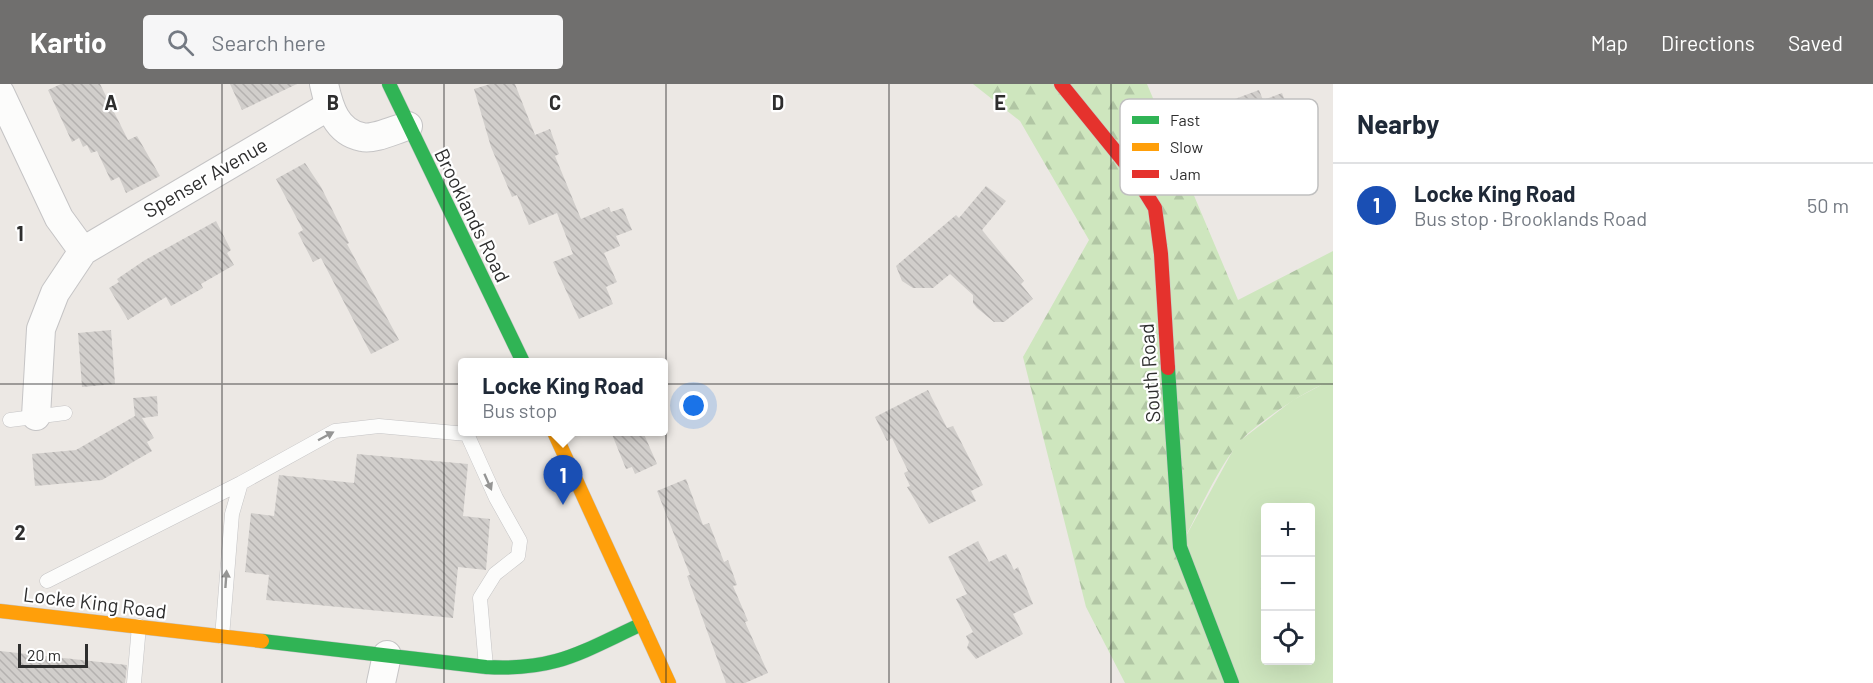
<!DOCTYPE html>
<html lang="en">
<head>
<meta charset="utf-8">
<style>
	body { margin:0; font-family:Barlow,sans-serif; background:#f6f6f7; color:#1f2937 }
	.controls { position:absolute; right:18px; bottom:18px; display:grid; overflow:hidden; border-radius:6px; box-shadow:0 6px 24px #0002 }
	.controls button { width:54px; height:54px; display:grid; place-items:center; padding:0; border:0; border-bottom:2px solid #e0e1e3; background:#fff; color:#1f2937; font:30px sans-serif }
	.scale { position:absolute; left:18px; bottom:15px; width:70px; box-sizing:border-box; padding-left:6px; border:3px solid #2e2e2e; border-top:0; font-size:16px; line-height:21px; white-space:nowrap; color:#2e2e2e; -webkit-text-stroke:4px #fff; paint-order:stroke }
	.you { position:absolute; left:694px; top:322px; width:21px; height:21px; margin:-15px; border:4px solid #fff; border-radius:50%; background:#1a73e8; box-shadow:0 0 0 9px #1a73e833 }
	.badge { display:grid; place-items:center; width:39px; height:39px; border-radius:50%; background:#706f6e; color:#fff; font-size:20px; font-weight:700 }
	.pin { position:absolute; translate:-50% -50px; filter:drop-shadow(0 2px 3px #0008) }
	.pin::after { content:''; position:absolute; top:32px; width:21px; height:18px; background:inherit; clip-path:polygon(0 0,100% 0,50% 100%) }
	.popup { position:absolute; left:458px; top:274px; width:210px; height:78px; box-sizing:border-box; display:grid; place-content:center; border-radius:6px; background:#fff; filter:drop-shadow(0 2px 4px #0005); font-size:20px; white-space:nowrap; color:#747a83 }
	.popup b { font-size:22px; color:#1f2937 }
	.popup::after { content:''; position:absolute; left:50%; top:100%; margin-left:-12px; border:12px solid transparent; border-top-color:#fff }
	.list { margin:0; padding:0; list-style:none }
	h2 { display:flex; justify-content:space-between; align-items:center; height:78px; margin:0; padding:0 24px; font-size:26px }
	h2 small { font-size:20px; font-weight:400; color:#747a83 }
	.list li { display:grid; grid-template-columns:39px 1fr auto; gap:18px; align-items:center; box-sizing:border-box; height:84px; padding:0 24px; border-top:2px solid #e0e1e3 }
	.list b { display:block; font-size:22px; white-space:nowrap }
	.list p { margin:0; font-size:20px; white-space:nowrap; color:#747a83 }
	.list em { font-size:20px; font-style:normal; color:#747a83 }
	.icon { flex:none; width:33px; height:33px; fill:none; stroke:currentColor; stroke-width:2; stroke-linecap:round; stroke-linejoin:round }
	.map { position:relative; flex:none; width:1333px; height:599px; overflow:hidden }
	header { display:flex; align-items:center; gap:36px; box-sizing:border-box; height:84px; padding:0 30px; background:#706f6e; color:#fff }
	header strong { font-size:28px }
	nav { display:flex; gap:33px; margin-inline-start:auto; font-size:21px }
	.search { width:420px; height:54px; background:#f6f6f7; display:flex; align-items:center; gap:15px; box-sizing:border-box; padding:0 21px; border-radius:6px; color:#747a83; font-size:22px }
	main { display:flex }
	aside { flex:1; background:#fff }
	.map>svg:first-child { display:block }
	.grass { fill:#cee6be; fill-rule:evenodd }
	.forest { fill:url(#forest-firs) }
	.building { fill:url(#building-back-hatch) }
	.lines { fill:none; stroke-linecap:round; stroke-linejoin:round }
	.lane-casing { stroke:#c5c4c5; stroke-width:15 }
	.street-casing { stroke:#c5c4c5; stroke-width:30 }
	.fast-casing { stroke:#c5c4c5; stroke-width:15 }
	.slow-casing { stroke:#c5c4c5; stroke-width:15 }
	.jam-casing { stroke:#c5c4c5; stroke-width:15 }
	.path { stroke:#c9c9c8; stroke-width:4; stroke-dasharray:4.5 3; stroke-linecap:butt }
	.lane { stroke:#fcfcfb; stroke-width:14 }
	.street { stroke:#fcfcfb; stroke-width:28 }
	.fast { stroke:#30b455; stroke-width:14 }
	.slow { stroke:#ff9f0a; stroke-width:14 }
	.jam { stroke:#e5322d; stroke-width:14 }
	.oneway { fill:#959594 }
	.grid { fill:none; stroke:#2e2e2e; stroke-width:1.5; stroke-opacity:0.55 }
	.labels { text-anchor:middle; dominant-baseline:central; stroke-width:4.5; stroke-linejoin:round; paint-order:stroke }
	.street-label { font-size:20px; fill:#2e2e2e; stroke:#fff }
	.key { fill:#fff; stroke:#c0c0c0; stroke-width:1.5 }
	.key-label { font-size:16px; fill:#2e2e2e }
	.grid-label { font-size:20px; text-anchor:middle; font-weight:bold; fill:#2e2e2e; stroke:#fff; stroke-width:4.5; stroke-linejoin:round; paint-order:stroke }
</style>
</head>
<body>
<header>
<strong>Kartio</strong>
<div class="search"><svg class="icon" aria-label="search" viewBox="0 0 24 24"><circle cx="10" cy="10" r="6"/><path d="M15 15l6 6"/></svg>Search here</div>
<nav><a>Map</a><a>Directions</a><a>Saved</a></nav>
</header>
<main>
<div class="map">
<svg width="1333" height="599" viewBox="0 0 1333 599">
	<defs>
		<pattern id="forest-firs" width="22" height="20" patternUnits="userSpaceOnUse" patternTransform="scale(1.5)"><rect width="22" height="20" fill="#cee6be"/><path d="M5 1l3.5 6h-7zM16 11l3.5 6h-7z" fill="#b1c6a4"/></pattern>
		<pattern id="building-back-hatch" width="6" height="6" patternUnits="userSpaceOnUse" patternTransform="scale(1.5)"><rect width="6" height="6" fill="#d1cecb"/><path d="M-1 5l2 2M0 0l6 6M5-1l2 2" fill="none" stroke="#b4b1af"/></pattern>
	</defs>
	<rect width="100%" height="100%" fill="#ece8e4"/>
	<!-- grass -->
	<path class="grass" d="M1327,298H1333V599H1234L1180,463L1237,359L1293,316ZM1266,424H1310V576H1266Z"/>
	<!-- forest -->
	<path class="forest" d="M973,0H1147L1238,216L1333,167V298C1315,298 1248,345 1237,361C1214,391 1198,430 1180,463L1234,599H1125L1086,523L1023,273L1089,156L1020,37Z"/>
	<!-- building -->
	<path class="building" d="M61,0H100L128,56L137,52L160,92L126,109L119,93L111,97L97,67L91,69L87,61L83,63L79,54L72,58L48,6Z
		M230,0H297L242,26Z
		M490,0H515L535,51L550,45L559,70L555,72L581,135L609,123L611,128L623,124L632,146L616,152L620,162L604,169L617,198L606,203L613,220L579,235L553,178L573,170L557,129L529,141L517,111L512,113L491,63L474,5Z
		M1259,6L1263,16L1282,9L1298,52L1284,58L1288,69L1268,77L1269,81L1240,93L1243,101L1216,111L1215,106L1211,108L1187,44L1204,38L1200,28Z
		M305,79L321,103L349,159L347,160L399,256L371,270L321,174L313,178L298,149L303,146L276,95Z
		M986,102L1006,117L982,146L1024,197L1021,200L1033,215L1004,238H994L977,224L973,219V211L950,190L933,204H913L902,197L896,182L956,131L959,134Z
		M216,137L231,166L227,169L234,181L201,200L203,204L171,222L166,213L128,236L109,204L119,198L117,195L145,176Z
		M111,246L115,300L82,303L78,249Z
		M928,306L947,344L953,342L983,401L971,407L976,417L929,440L907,403L910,402L904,389L908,387L892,354L887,357L875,333Z
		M157,312L158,332L142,334L154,354L147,358L152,367L102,396L35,402L32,370L76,366L135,332L133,314Z
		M611,348H643L657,380L635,390L632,383L626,385Z
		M357,370L468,380L463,432L490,435L486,486L458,483L453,534L266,516L269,491L245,488L251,429L274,432L279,391L354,399Z
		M686,395L703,441L709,439L724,478L728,476L737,501L733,502L748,537L745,538L768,589L745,599H726L687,492L690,491L657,407Z
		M978,457L989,478L1006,470L1014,486L1018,483L1033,520L1013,530L1023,550L976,575L967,564L969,558L966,552L973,548L956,515L967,510L948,473Z
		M0,567L127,581L125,599H0Z"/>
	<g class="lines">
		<!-- lane casing -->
		<g class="lane-casing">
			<path id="lane" d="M10,336L65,329
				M47,497L241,399
				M222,553L232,430L241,399L335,347L379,342L467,350L496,414L520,457L518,472L495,490L480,514L486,583
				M134,599L139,542"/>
		</g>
		<!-- street casing -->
		<g class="street-casing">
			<path id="street" d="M324,0C329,23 336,48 362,53C374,56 396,45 408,42
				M0,9L59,134L83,167
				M36,332L41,245L55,209L83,167L329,22
				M381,599L387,571"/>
		</g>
		<!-- fast casing -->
		<g class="fast-casing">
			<path id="fast" d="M389,0L523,278
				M1168,284L1180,463L1232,599
				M262,557L486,583C556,587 581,568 642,540"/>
		</g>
		<!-- slow casing -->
		<g class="slow-casing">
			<path id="slow" d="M554,348L669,599
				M0,527L262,557"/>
		</g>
		<!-- jam casing -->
		<g class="jam-casing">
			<path id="jam" d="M1061,0L1134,90L1155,124L1161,170L1168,284"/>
		</g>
		<!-- path -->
		<path class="path" d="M1262,506L1266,502"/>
		<!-- lane -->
		<use href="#lane" class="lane"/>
		<!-- street -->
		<use href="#street" class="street"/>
		<!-- fast -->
		<use href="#fast" class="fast"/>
		<!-- slow -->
		<use href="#slow" class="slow"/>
		<!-- jam -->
		<use href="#jam" class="jam"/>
	</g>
	<!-- one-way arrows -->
	<defs><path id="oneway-solid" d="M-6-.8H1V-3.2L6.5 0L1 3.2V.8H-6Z" transform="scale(1.5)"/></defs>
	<g class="oneway">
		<use href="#oneway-solid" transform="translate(326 352) rotate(-28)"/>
		<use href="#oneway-solid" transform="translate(488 398) rotate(66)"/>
		<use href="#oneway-solid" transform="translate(226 495) rotate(-86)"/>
	</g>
	<!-- grid -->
	<path class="grid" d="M222,0V599M444,0V599M666,0V599M889,0V599M1111,0V599M0,300H1333"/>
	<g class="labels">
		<!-- street labels -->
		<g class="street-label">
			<text transform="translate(205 93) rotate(-30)">Spenser Avenue</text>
			<text transform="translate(473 131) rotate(64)">Brooklands Road</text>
			<text transform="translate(1149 289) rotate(-94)">South Road</text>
			<text transform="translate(95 518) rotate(7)">Locke King Road</text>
		</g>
	</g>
	<!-- legend -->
	<rect x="1120" y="15" width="198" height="96" rx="9" class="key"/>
	<rect x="1132" y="32" width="27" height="8" fill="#30b455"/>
	<rect x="1132" y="59" width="27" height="8" fill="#ff9f0a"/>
	<rect x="1132" y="86" width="27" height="8" fill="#e5322d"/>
	<g class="key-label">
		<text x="1170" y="42">Fast</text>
		<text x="1170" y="69">Slow</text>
		<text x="1170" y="96">Jam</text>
	</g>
	<g class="grid-label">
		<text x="111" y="26">A</text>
		<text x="333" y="26">B</text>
		<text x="555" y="26">C</text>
		<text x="778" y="26">D</text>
		<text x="1000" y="26">E</text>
		<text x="20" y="157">1</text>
		<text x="20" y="456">2</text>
	</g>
</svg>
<div class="controls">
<button>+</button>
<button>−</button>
<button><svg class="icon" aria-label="locate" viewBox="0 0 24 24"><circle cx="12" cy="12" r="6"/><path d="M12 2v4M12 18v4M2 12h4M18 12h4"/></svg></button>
</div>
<div class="scale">20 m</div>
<div class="you"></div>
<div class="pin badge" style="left:563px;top:421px;background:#1a4fb4">1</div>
<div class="popup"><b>Locke King Road</b>Bus stop</div>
</div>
<aside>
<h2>Nearby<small></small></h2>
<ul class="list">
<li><span class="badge" style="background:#1a4fb4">1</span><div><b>Locke King Road</b><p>Bus stop · Brooklands Road</p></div><em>50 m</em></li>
</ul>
</aside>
</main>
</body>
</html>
